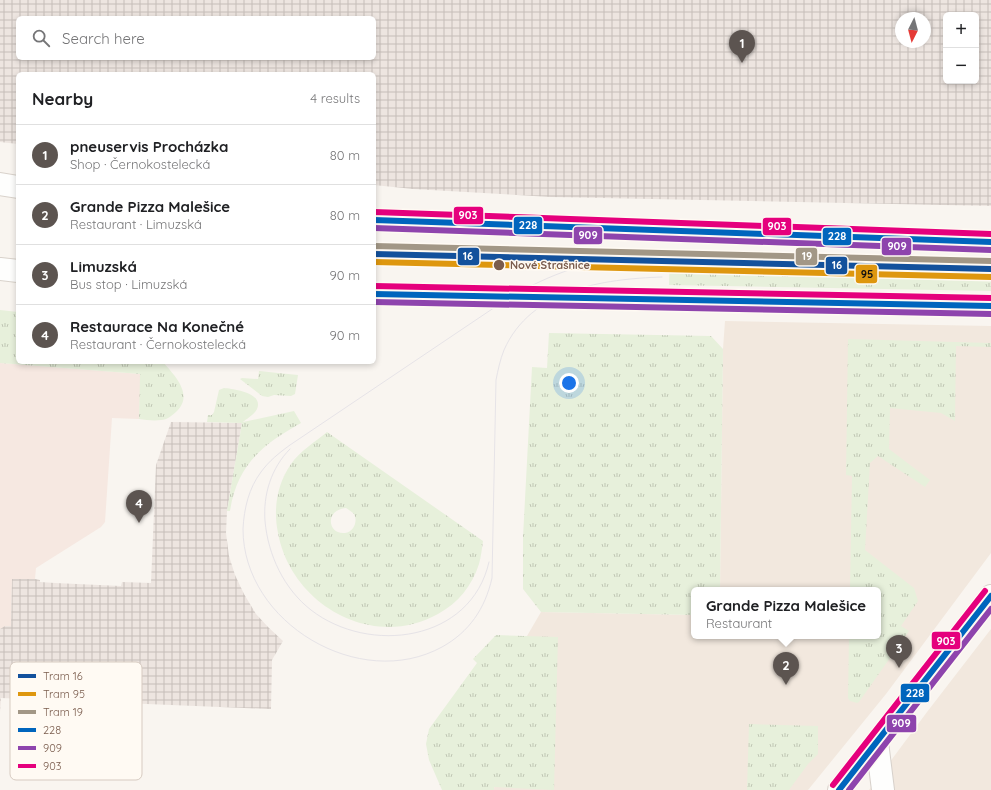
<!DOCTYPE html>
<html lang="en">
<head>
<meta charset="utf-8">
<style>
	body { margin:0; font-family:Quicksand,sans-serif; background:#f6f6f6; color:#202124 }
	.controls { position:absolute; right:12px; top:12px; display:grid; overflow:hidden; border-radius:6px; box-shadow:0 2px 6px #0003 }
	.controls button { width:36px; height:36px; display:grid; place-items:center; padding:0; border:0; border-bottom:1px solid #e0e0e0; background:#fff; color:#202124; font:20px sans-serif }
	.compass { position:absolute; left:895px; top:12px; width:36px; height:36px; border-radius:50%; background:#fff; box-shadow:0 2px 6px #0003; rotate:186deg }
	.you { position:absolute; left:569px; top:383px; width:14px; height:14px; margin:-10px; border:3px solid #fff; border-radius:50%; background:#1a73e8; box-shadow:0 0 0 6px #1a73e833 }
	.badge { display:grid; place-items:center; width:26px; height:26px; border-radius:50%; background:#5c5450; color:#fff; font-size:13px; font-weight:700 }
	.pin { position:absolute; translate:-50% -33px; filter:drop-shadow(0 1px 2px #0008) }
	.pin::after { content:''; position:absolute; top:21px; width:14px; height:12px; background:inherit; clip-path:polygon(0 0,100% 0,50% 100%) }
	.popup { position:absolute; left:691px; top:587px; width:190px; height:52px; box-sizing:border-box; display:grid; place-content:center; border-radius:6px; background:#fff; filter:drop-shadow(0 1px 3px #0005); font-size:13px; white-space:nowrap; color:#757577 }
	.popup b { font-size:15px; color:#202124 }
	.popup::after { content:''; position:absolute; left:50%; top:100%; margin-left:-8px; border:8px solid transparent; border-top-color:#fff }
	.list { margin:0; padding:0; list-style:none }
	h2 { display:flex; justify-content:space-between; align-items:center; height:52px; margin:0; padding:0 16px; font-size:17px }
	h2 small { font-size:13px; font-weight:400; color:#757577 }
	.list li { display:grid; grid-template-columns:26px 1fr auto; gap:12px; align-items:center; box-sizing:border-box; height:60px; padding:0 16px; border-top:1px solid #e0e0e0 }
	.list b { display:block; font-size:15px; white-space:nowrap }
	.list p { margin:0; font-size:13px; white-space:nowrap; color:#757577 }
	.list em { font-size:13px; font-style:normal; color:#757577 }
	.icon { flex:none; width:22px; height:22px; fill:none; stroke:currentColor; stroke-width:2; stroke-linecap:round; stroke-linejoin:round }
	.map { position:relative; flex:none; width:991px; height:790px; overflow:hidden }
	.search { position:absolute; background:#fff; box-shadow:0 2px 6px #0003; left:16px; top:16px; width:360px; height:44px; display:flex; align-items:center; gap:10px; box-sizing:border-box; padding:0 14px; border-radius:6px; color:#757577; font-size:15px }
	.panel { position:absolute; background:#fff; box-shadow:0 2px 6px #0003; left:16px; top:72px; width:360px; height:292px; border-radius:6px }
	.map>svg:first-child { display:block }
	.residential { fill:#f2e8de }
	.commercial { fill:#f6e8e1 }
	.industrial { fill:url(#industrial-grid); fill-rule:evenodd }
	.grass { fill:url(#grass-tufts); fill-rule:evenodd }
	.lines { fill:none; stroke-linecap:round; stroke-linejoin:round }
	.street-casing { stroke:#d7d1cb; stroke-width:24 }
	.secondary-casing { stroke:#d9d2cb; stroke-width:24 }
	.street { stroke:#fefefd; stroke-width:22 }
	.secondary { stroke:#fefefd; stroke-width:22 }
	.tram { stroke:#e6e3e7; stroke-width:1 }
	.bus-1-casing { stroke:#fffaf3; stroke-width:9 }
	.bus-2-casing { stroke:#fffaf3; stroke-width:9 }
	.bus-3-casing { stroke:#fffaf3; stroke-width:9 }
	.bus-1 { stroke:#0065bd; stroke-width:6 }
	.bus-2 { stroke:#8e44ad; stroke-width:6 }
	.bus-3 { stroke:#e5007d; stroke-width:6 }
	.tram-1-casing { stroke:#fffaf3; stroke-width:9 }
	.tram-2-casing { stroke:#fffaf3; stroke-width:9 }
	.tram-3-casing { stroke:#fffaf3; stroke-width:9 }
	.tram-1 { stroke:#13519c; stroke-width:6 }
	.tram-2 { stroke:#de970f; stroke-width:6 }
	.tram-3 { stroke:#a29786; stroke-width:6 }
	.stop-dot { fill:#7a5c4d; stroke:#fffaf3; stroke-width:1.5 }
	.labels { text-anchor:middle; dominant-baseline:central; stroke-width:3; stroke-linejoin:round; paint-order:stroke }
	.stop-label { font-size:11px; font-weight:bold; fill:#7a5c4d; stroke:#fffaf3; text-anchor:start }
	.key { fill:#fffaf3; stroke:#d7cbc1; stroke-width:1 }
	.key-label { font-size:11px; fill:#7a5c4d }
	.line-badge { stroke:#fffaf3; stroke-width:1.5 }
	.badge-label { font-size:11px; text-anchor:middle; font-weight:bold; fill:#fff }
	.pale-badge-label { font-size:11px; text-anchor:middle; font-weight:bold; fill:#111 }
</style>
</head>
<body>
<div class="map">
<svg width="991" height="790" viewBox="0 0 991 790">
	<defs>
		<pattern id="industrial-grid" width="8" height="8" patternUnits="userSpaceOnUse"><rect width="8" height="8" fill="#ede5e0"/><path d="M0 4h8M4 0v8" fill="none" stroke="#c5bdb8"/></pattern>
		<pattern id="grass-tufts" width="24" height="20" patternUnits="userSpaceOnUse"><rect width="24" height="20" fill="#e7f0db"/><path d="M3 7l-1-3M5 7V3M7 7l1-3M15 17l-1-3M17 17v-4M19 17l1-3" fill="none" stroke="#c0c6b4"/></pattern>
	</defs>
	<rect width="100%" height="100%" fill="#f9f5f0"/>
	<!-- residential -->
	<path class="residential" d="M725,321L991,326V553L886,694L808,790H494L499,684L541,612L694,615V636H878V590H720L723,349Z
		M991,629V790H869L927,712Z"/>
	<!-- commercial -->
	<path class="commercial" d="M0,363L141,374L139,419L112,418L105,522L101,527L36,568L35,579H12L11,626L0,629Z"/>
	<!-- industrial -->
	<path class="industrial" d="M0,0H991V206L551,197L413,189L374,185V74H18V144L0,142ZM946,15H976V81H946ZM18,18H374V58H18ZM901,18H925V42H901Z
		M171,422L242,423L227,511L226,533L229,556L235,575L244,594L256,614L268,627L283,641L272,660L271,709L1,698L0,712V629L5,626H11L12,579H35L40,580V582L55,583L121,586L122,582L151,583L156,465Z"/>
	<!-- grass -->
	<path class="grass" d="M670,253L991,261V291L669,285Z
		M0,310L18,312V362H163C174,375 194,394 177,411C173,415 167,420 161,420C154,421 146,420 139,419L140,374L0,363Z
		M549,333L711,336L723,349L720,590H694V615L541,612L523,589V537L532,367L547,368Z
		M848,339L991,343V347L956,346L955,421L941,413L890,408L889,449L930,480L925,487L878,456L870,463L865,550L914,588L918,601L901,626L909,631L859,702L857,703L850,701L848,698L849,636H878V590H850L852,476L846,475Z
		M259,371L298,375L295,394L291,396L274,395L268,397L262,396L240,379L242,378L258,379Z
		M224,388C234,389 264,393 257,409C254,415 246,419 243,422L294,411L301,423C263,444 237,465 230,511H227L242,423L207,422L208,415H212L214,412L219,390Z
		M327,432L483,541C482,548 481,557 479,564C472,586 458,603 438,614C372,651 291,604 278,533C273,509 277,484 291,464C300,451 315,442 327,432ZM346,508C349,510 352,512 354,514C358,521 354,532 345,533C328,535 324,510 346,508Z
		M496,635L558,637L554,790L494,787V790H442L429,760L426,744L429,729L477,663L473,659Z
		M749,724L818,726V754L808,764L789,790H747Z"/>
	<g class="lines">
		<!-- street casing -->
		<g class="street-casing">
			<path id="street" d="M877,742L883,790"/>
		</g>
		<!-- secondary casing -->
		<g class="secondary-casing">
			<path id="secondary" d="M0,184L18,187
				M374,220L991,242
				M0,269L18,271
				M374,294L991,306
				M839,790L991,596"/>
		</g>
		<!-- street -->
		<use href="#street" class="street"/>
		<!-- secondary -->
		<use href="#secondary" class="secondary"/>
		<!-- tram -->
		<path class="tram" d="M642,261C619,262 595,262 572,269C550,276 530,286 510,297L290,445C279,453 269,461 261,472C249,488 244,508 243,529C243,623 360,692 442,647C469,632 485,609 492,578L496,380C498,370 500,360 504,350C531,289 603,279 662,277
			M290,449C271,468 263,495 265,521C268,555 284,589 311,610C369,655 471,642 489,562"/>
		<!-- bus-1 casing -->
		<g class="bus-1-casing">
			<path id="bus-1" d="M374,220L991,242
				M374,294L991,306
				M839,790L991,596"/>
		</g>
		<!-- bus-2 casing -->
		<g class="bus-2-casing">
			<path id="bus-2" d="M374,228L991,250
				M374,302L991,314
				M849,790L991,609"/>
		</g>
		<!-- bus-3 casing -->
		<g class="bus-3-casing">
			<path id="bus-3" d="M374,212L991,234
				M374,286L991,298
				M833,785L985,591"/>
		</g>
		<!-- bus-1 -->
		<use href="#bus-1" class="bus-1"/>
		<!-- bus-2 -->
		<use href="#bus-2" class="bus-2"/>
		<!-- bus-3 -->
		<use href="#bus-3" class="bus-3"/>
		<!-- tram-1 casing -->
		<g class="tram-1-casing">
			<path id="tram-1" d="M374,254L991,269"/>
		</g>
		<!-- tram-2 casing -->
		<g class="tram-2-casing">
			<path id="tram-2" d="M374,262L991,277"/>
		</g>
		<!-- tram-3 casing -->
		<g class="tram-3-casing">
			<path id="tram-3" d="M374,246L991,261"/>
		</g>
		<!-- tram-1 -->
		<use href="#tram-1" class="tram-1"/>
		<!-- tram-2 -->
		<use href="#tram-2" class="tram-2"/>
		<!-- tram-3 -->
		<use href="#tram-3" class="tram-3"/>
	</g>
	<!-- markers -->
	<circle class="stop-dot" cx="499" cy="265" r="6"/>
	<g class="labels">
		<!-- stop labels -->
		<g class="stop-label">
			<text x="510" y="265">Nové Strašnice</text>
		</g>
	</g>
	<!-- legend -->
	<rect x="10" y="662" width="132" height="118" rx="6" class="key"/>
	<rect x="18" y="674" width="18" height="4" fill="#13519c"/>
	<rect x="18" y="692" width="18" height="4" fill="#de970f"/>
	<rect x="18" y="710" width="18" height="4" fill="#a29786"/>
	<rect x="18" y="728" width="18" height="4" fill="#0065bd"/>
	<rect x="18" y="746" width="18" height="4" fill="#8e44ad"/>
	<rect x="18" y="764" width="18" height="4" fill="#e5007d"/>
	<g class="key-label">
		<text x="43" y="680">Tram 16</text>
		<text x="43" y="698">Tram 95</text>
		<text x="43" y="716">Tram 19</text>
		<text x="43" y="734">228</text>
		<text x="43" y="752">909</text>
		<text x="43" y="770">903</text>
	</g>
	<g class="line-badge">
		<rect x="453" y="206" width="31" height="19" rx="4" fill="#e5007d"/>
		<rect x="513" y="216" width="30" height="19" rx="4" fill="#0065bd"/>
		<rect x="762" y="217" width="30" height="19" rx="4" fill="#e5007d"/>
		<rect x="573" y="226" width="30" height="19" rx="4" fill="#8e44ad"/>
		<rect x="822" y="227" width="30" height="19" rx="4" fill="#0065bd"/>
		<rect x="881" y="237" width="31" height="19" rx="4" fill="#8e44ad"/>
		<rect x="457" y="247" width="23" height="19" rx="4" fill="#13519c"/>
		<rect x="795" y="247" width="23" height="19" rx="4" fill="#a29786"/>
		<rect x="825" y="256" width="23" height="19" rx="4" fill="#13519c"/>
		<rect x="855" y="264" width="23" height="20" rx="4" fill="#de970f"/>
		<rect x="931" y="631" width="30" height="19" rx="4" fill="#e5007d"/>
		<rect x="900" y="683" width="30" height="20" rx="4" fill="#0065bd"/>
		<rect x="886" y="714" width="31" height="19" rx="4" fill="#8e44ad"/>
	</g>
	<g class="badge-label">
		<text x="468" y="219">903</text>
		<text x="528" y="229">228</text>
		<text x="777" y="230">903</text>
		<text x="588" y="239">909</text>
		<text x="837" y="240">228</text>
		<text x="897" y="250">909</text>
		<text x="468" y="260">16</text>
		<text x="807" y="260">19</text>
		<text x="837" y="269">16</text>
		<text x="946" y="645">903</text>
		<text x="915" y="697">228</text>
		<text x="901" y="727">909</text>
	</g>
	<g class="pale-badge-label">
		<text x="867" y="278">95</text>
	</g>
</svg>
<div class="controls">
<button>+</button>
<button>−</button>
</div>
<svg class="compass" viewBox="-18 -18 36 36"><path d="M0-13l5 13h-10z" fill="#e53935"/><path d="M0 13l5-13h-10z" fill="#757577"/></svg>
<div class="you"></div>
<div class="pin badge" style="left:742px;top:63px">1</div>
<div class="pin badge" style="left:786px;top:685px">2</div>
<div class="popup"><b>Grande Pizza Malešice</b>Restaurant</div>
<div class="pin badge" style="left:899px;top:668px">3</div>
<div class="pin badge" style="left:139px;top:523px">4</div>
<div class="search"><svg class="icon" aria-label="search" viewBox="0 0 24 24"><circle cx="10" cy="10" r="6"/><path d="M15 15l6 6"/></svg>Search here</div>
<section class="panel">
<h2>Nearby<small>4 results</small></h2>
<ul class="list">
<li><span class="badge">1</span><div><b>pneuservis Procházka</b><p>Shop · Černokostelecká</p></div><em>80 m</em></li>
<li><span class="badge">2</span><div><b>Grande Pizza Malešice</b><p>Restaurant · Limuzská</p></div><em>80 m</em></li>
<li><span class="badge">3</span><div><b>Limuzská</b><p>Bus stop · Limuzská</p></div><em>90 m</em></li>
<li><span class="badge">4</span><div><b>Restaurace Na Konečné</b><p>Restaurant · Černokostelecká</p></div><em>90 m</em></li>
</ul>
</section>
</div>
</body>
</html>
